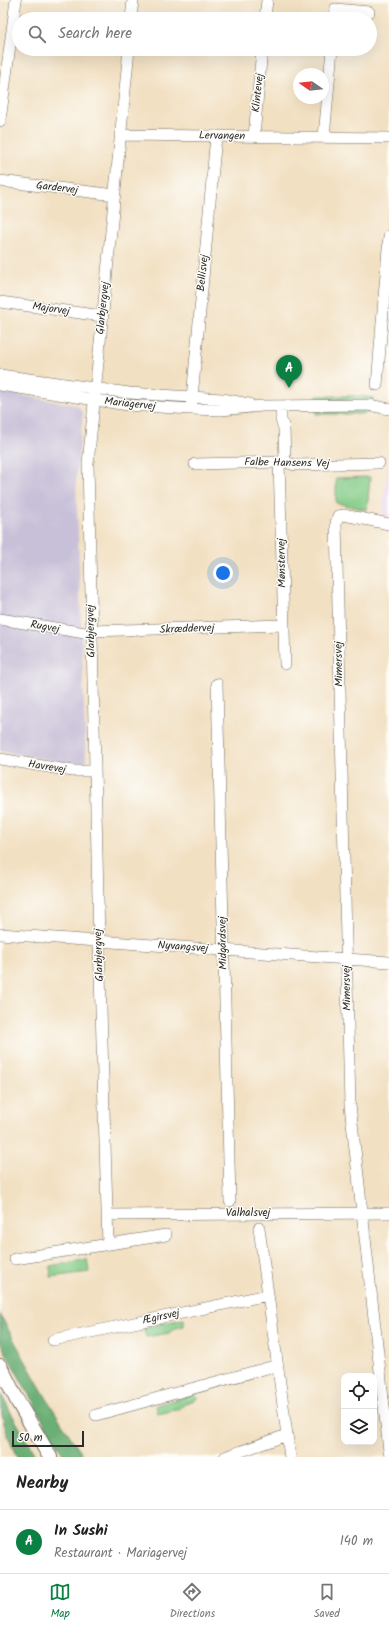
<!DOCTYPE html>
<html lang="en">
<head>
<meta charset="utf-8">
<style>
	body { margin:0; font-family:Kalam,sans-serif; background:#f2f2f2; color:#222 }
	.controls { position:absolute; right:12px; bottom:12px; display:grid; overflow:hidden; border-radius:8px; box-shadow:0 4px 16px #0002 }
	.controls button { width:36px; height:36px; display:grid; place-items:center; padding:0; border:0; border-bottom:1px solid #e0e0e0; background:#fff; color:#222; font:20px sans-serif }
	.compass { position:absolute; left:293px; top:68px; width:36px; height:36px; border-radius:50%; background:#fff; box-shadow:0 4px 16px #0002; rotate:284deg }
	.scale { position:absolute; left:12px; bottom:10px; width:72px; box-sizing:border-box; padding-left:4px; border:2px solid #2b2b2b; border-top:0; font-size:11px; line-height:14px; white-space:nowrap; color:#2b2b2b; -webkit-text-stroke:3px #fdfcf7; paint-order:stroke }
	.you { position:absolute; left:223px; top:573px; width:14px; height:14px; margin:-10px; border:3px solid #fff; border-radius:50%; background:#1a73e8; box-shadow:0 0 0 6px #1a73e833 }
	.badge { display:grid; place-items:center; width:26px; height:26px; border-radius:50%; background:#0b8043; color:#fff; font-size:13px; font-weight:700 }
	.pin { position:absolute; translate:-50% -33px; filter:drop-shadow(0 1px 2px #0008) }
	.pin::after { content:''; position:absolute; top:21px; width:14px; height:12px; background:inherit; clip-path:polygon(0 0,100% 0,50% 100%) }
	.list { margin:0; padding:0; list-style:none }
	h2 { display:flex; justify-content:space-between; align-items:center; height:52px; margin:0; padding:0 16px; font-size:17px }
	h2 small { font-size:13px; font-weight:400; color:#767676 }
	.list li { display:grid; grid-template-columns:26px 1fr auto; gap:12px; align-items:center; box-sizing:border-box; height:64px; padding:0 16px; border-top:1px solid #e0e0e0 }
	.list b { display:block; font-size:15px; white-space:nowrap }
	.list p { margin:0; font-size:13px; white-space:nowrap; color:#767676 }
	.list em { font-size:13px; font-style:normal; color:#767676 }
	.icon { flex:none; width:22px; height:22px; fill:none; stroke:currentColor; stroke-width:2; stroke-linecap:round; stroke-linejoin:round }
	.map { position:relative; flex:none; width:389px; height:1457px; overflow:hidden }
	.search { position:absolute; background:#fff; box-shadow:0 4px 16px #0002; left:12px; right:12px; top:12px; height:44px; display:flex; align-items:center; gap:10px; box-sizing:border-box; padding:0 14px; border-radius:22px; color:#767676; font-size:15px }
	.sheet { height:116px; background:#fff }
	nav { display:flex; justify-content:space-around; align-items:center; box-sizing:border-box; height:56px; border-top:1px solid #e0e0e0; background:#fff; font-size:11px; color:#767676 }
	nav a { display:grid; justify-items:center; gap:2px }
	nav .on { color:#0b8043 }
	.map>svg:first-child { display:block }
	.built { fill:#e7d2ef }
	.industrial { fill:#c8bfd8 }
	.green { fill:#83cb87; stroke:#577b59 }
	.forest { fill:#6aaf74; stroke:#4a6d50 }
	.lines { fill:none; stroke-linecap:round; stroke-linejoin:round }
	.minor-casing { stroke:#716a60; stroke-width:12 }
	.major-casing { stroke:#716a60; stroke-width:16 }
	.minor { stroke:#fff; stroke-width:11 }
	.major { stroke:#fff; stroke-width:14 }
	.labels { text-anchor:middle; dominant-baseline:central; stroke-width:3; stroke-linejoin:round; paint-order:stroke }
	.street-label { font-size:11px; fill:#2b2b2b; stroke:#fdfcf7 }
</style>
</head>
<body>
<div class="map">
<svg width="389" height="1457" viewBox="0 0 389 1457">
	<rect width="100%" height="100%" fill="#fdfcf7"/>
	<filter id="ink" filterUnits="userSpaceOnUse"><feTurbulence type="fractalNoise" baseFrequency=".025" numOctaves="2"/><feDisplacementMap in="SourceGraphic" scale="8" xChannelSelector="R" yChannelSelector="G"/><feConvolveMatrix kernelMatrix="1 2 1 2 8 2 1 2 1" color-interpolation-filters="sRGB"/></filter>
	<filter id="wash" filterUnits="userSpaceOnUse"><feTurbulence type="fractalNoise" baseFrequency=".012" numOctaves="4" result="noise"/><feDisplacementMap in="SourceGraphic" scale="16" xChannelSelector="R" yChannelSelector="G"/><feGaussianBlur stdDeviation="0.9" result="paint"/><feColorMatrix in="noise" values="0 0 0 0 0 0 0 0 0 0 0 0 0 0 0 0 0 1.4 0 .05"/><feComposite in="paint" operator="in"/></filter>
	<g filter="url(#wash)">
		<rect width="100%" height="100%" fill="#f2e0c2"/>
		<!-- built -->
		<path class="built" d="M389,458V516L382,515Z"/>
		<!-- industrial -->
		<path class="industrial" d="M0,392L77,405L83,413L76,479L86,766L0,751Z"/>
		<!-- green -->
		<path class="green" d="M316,396H359L374,398L372,400H316Z
			M366,410L375,412L360,414H316V411Z
			M370,477L367,510L336,503V478Z
			M87,1259L89,1272L51,1277L50,1266Z
			M184,1319V1326L175,1328L169,1333L146,1337L144,1327Z
			M196,1394L197,1399L186,1403L180,1409L158,1414L156,1405Z"/>
		<!-- forest -->
		<path class="forest" d="M0,1314C26,1363 53,1412 84,1457H65L54,1440L0,1342Z
			M0,1393L36,1457H17C7,1437 0,1416 0,1393Z"/>
	</g>
	<g filter="url(#ink)">
		<g class="lines">
			<!-- minor casing -->
			<g class="minor-casing">
				<path id="minor" d="M131,19L133,0
					M265,19L267,0
					M334,19L335,9L369,12
					M0,121L16,0
					M120,135L389,138
					M254,136L262,49
					M324,137L332,49
					M0,181L115,195
					M0,302L102,316
					M0,375L129,393L222,399L249,404
					M0,385L128,405L191,409L221,410L262,406L369,405L389,409
					M377,385L389,236
					M191,409L216,136
					M281,414V420L284,428L285,462
					M279,462L285,664
					M195,464L285,462L295,465L379,463
					M389,524L344,515L338,516L336,523L350,1105L389,1451
					M0,619L91,634
					M91,631L284,625
					M217,684L230,1201
					M0,759L73,771H95
					M0,934L389,962
					M107,1215L389,1213
					M259,1228L290,1457
					M108,1244L99,941L88,464L129,49
					M15,1259L166,1235
					M53,1340L268,1295
					M96,1415L278,1365
					M225,1457L287,1435"/>
			</g>
			<!-- major casing -->
			<g class="major-casing">
				<path id="major" d="M0,1366L18,1402L50,1457"/>
			</g>
			<!-- minor -->
			<use href="#minor" class="minor"/>
			<!-- major -->
			<use href="#major" class="major"/>
		</g>
	</g>
	<g class="labels">
		<!-- street labels -->
		<g class="street-label">
			<text transform="translate(258 93) rotate(-84)">Klintevej</text>
			<text transform="translate(222 136) rotate(1)">Lervangen</text>
			<text transform="translate(57 188) rotate(7)">Gardervej</text>
			<text transform="translate(203 273) rotate(-84)">Bellisvej</text>
			<text transform="translate(103 308) rotate(-84)">Glarbjergvej</text>
			<text transform="translate(51 309) rotate(8)">Majorvej</text>
			<text transform="translate(130 404) rotate(6)">Mariagervej</text>
			<text transform="translate(287 463) rotate(1)">Falbe Hansens Vej</text>
			<text transform="translate(282 563) rotate(-91)">Mønstervej</text>
			<text transform="translate(45 627) rotate(10)">Rugvej</text>
			<text transform="translate(187 629) rotate(-2)">Skræddervej</text>
			<text transform="translate(91 631) rotate(-91)">Glarbjergvej</text>
			<text transform="translate(339 664) rotate(-91)">Mimersvej</text>
			<text transform="translate(47 767) rotate(9)">Havrevej</text>
			<text transform="translate(223 943) rotate(-91)">Midgårdsvej</text>
			<text transform="translate(183 947) rotate(4)">Nyvangsvej</text>
			<text transform="translate(99 955) rotate(-92)">Glarbjergvej</text>
			<text transform="translate(347 988) rotate(-91)">Mimersvej</text>
			<text x="248" y="1213">Valhalsvej</text>
			<text transform="translate(161 1317) rotate(-12)">Ægirsvej</text>
		</g>
	</g>
</svg>
<div class="controls">
<button><svg class="icon" aria-label="locate" viewBox="0 0 24 24"><circle cx="12" cy="12" r="6"/><path d="M12 2v4M12 18v4M2 12h4M18 12h4"/></svg></button>
<button><svg class="icon" aria-label="layers" viewBox="0 0 24 24"><path d="M12 4l9 5-9 5-9-5zM3 14l9 5 9-5"/></svg></button>
</div>
<svg class="compass" viewBox="-18 -18 36 36"><path d="M0-13l5 13h-10z" fill="#e53935"/><path d="M0 13l5-13h-10z" fill="#767676"/></svg>
<div class="scale">50 m</div>
<div class="you"></div>
<div class="pin badge" style="left:289px;top:388px">A</div>
<div class="search"><svg class="icon" aria-label="search" viewBox="0 0 24 24"><circle cx="10" cy="10" r="6"/><path d="M15 15l6 6"/></svg>Search here</div>
</div>
<section class="sheet">
<h2>Nearby<small></small></h2>
<ul class="list">
<li><span class="badge">A</span><div><b>In Sushi</b><p>Restaurant · Mariagervej</p></div><em>140 m</em></li>
</ul>
</section>
<nav>
<a class="on"><svg class="icon" aria-label="map" viewBox="0 0 24 24"><path d="M3 6l6-2 6 2 6-2v14l-6 2-6-2-6 2zM9 4v14M15 6v14"/></svg>Map</a>
<a><svg class="icon" aria-label="directions" viewBox="0 0 24 24"><path d="M12 3l9 9-9 9-9-9zM9 14v-3h6M13 9l2 2-2 2"/></svg>Directions</a>
<a><svg class="icon" aria-label="saved" viewBox="0 0 24 24"><path d="M7 4h10v16l-5-4-5 4z"/></svg>Saved</a>
</nav>
</body>
</html>
